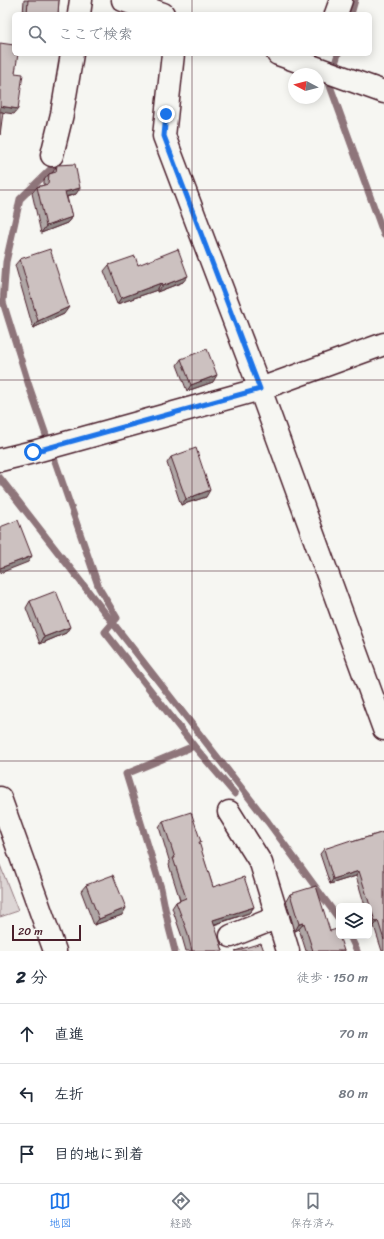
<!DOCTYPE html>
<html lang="ja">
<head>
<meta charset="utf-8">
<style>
	body { margin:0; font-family:Sriracha,"Klee One",sans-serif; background:#f6f6f7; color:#1f2937 }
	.controls { position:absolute; right:12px; bottom:12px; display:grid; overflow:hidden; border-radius:6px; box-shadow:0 2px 10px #0003 }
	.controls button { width:36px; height:36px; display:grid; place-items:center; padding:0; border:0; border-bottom:1px solid #e0e1e3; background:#fff; color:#1f2937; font:20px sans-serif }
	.compass { position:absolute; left:288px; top:68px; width:36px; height:36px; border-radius:50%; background:#fff; box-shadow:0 2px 10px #0003; rotate:277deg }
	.scale { position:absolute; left:12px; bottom:10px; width:69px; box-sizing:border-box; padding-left:4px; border:2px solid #4a1f2b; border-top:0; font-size:11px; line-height:14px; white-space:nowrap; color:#4a1f2b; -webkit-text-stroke:3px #f6f6f2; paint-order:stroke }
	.stop { position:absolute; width:12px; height:12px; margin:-9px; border:3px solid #1a73e8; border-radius:50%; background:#fff }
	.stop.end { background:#1a73e8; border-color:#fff; box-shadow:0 1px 4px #0008 }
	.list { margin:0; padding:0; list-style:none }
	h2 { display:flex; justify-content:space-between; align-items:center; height:52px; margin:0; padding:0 16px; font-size:17px }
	h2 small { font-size:13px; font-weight:400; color:#747a83 }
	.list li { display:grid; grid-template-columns:26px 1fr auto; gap:12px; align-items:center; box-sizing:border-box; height:60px; padding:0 16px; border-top:1px solid #e0e1e3 }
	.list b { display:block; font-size:15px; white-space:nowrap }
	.list em { font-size:13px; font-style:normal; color:#747a83 }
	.icon { flex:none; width:22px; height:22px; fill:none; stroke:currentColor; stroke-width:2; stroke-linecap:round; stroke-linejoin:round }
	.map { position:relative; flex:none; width:384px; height:951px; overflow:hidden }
	.search { position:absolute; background:#fff; box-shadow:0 2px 10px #0003; left:12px; right:12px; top:12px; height:44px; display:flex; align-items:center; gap:10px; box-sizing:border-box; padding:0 14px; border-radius:6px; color:#747a83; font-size:15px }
	.sheet { height:232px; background:#fff }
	nav { display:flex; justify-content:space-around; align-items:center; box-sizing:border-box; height:56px; border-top:1px solid #e0e1e3; background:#fff; font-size:11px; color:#747a83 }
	nav a { display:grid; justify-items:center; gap:2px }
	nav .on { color:#1a73e8 }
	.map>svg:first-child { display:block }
	.green { fill:#ddd6d5; stroke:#947a80 }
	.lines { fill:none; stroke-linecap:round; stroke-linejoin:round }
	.stream { stroke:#8e747a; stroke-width:7 }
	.minor-casing { stroke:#4a1f2b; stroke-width:25 }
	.minor { stroke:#f6f6f2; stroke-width:22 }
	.wall { fill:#afa6a5; stroke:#4a1f2b }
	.shaded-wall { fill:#8f8786; stroke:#4a1f2b }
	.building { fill:#ccc1c0; stroke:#4a1f2b }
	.route { stroke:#1a73e8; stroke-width:5 }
	.grid { fill:none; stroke:#4a1f2b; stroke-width:1; stroke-opacity:0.55 }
</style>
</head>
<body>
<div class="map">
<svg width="384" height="951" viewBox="0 0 384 951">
	<rect width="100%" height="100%" fill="#f6f6f2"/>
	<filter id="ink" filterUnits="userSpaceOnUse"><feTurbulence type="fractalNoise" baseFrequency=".025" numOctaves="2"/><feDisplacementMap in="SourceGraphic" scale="8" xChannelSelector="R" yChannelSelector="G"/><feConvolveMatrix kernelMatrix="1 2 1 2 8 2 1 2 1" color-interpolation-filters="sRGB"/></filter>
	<g filter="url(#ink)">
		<!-- green -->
		<path class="green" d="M0,865L18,911L0,917Z"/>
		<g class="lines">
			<!-- stream -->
			<path class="stream" d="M351,14L355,0
				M338,54L329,83L384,235
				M59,158L57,163L20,199L6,262L3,302L29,386L99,588L117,618L105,632L194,746
				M0,478L268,822L339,919
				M350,936L357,951
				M175,951L169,928L161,888L126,774L194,746L235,794"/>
			<!-- minor casing -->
			<g class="minor-casing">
				<path id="minor" d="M123,0L163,14
					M79,14L81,0
					M336,14L341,0
					M173,54L164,136L260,389L384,729
					M278,54L384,92
					M52,155L62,114L72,54
					M0,460L33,452L260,389L384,344
					M0,798L55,951
					M229,812L261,863L288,951
					M231,936L278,917"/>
			</g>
			<!-- minor -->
			<use href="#minor" class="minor"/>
		</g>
		<!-- wall -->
		<path class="wall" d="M24,0H59L58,14H23Z
			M57,165L76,194L67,197L72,217L67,223L41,233L32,193L37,187L44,185V180L49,174L52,173L53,172Z
			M20,259L64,314L33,328L15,265Z
			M109,265H138L183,282L157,292V290L117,304L104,271Z
			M181,359L213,382L187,391L177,365Z
			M171,457L206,497L181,505L167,463Z
			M30,601L66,633L40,644L26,608Z
			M163,821L199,844L213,887L254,907L249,913L214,925L223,951H186L182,937L172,908L176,902L180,900L169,865L170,863L159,827Z
			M384,832V951H382L374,926L372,927L369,918V906H365L356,876L330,884L320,854L324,849L352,842Z
			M86,885L122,915L94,925L81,891Z
			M290,894L330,931L344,951H306L299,929L295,931L286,901Z"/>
		<!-- shaded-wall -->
		<path class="shaded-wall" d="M0,106L18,109L14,114L0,112Z
			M80,188L76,194L61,198L65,192Z
			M72,217L67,223L41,233L46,226Z
			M188,276L183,282L157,292L162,286Z
			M161,283L157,290L117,304L121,298Z
			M69,307L64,314L33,328L38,321Z
			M217,375L213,382L187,391L191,385Z
			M210,490L206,497L181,505L186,499Z
			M32,556L28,562L0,573V568Z
			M70,627L66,633L40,644L44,637Z
			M359,871L356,876L330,884L333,879Z
			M254,907L249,913L209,926L213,920Z
			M126,908L122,915L94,925L99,919Z
			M375,921H378L374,926L372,927Z
			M304,923L299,929L295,931L299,924Z"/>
		<!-- building -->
		<path class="building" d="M28,0H59L58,14H27Z
			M0,43L14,45V54H18L15,73L23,74L18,109L0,106Z
			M0,112H3L0,135Z
			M75,164L80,188L65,192L72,217L46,226L37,187L48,184L49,174L56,172L57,165Z
			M50,249L69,307L38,321L20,259Z
			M178,249L188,276L162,286L161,283L121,298L109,265L135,256L138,265Z
			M207,349L217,375L191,385L181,359Z
			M196,448L210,490L186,499L171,457Z
			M18,520L32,556L0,568V527Z
			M56,591L70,627L44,637L30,601Z
			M191,812L201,842H199L213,887L244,877L254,907L213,920L223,951H192L187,931L176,902L186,898L173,858H175L163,821Z
			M384,832V940L378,921H375L359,871L333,879L324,849L351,840L352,842Z
			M113,875L126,908L99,919L86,885Z
			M316,886L330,931L337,929L344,951H313L304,923L299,924L290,894Z
			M261,943L264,951H235Z"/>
	</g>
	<g class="lines" filter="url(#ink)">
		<!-- route -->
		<path class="route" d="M33,452L260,389L164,136L166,114"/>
	</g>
	<!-- grid -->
	<path class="grid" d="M192,0V14M192,54V951M0,190H384M0,380H384M0,571H384M0,761H384"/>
</svg>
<div class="controls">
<button><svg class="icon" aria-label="layers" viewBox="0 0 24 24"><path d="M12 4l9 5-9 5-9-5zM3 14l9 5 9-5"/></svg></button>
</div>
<svg class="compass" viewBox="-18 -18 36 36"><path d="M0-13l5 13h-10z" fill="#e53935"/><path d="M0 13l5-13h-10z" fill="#747a83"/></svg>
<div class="scale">20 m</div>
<div class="stop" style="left:33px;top:452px"></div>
<div class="stop end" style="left:166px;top:114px"></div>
<div class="search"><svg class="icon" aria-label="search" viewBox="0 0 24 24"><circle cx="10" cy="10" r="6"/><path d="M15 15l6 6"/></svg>ここで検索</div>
</div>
<section class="sheet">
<h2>2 分<small>徒歩 · 150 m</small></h2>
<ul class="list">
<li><svg class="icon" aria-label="ahead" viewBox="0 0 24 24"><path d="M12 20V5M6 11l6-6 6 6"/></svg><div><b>直進</b></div><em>70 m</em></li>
<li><svg class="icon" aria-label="left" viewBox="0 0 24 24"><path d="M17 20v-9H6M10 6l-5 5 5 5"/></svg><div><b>左折</b></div><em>80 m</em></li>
<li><svg class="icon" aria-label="arrive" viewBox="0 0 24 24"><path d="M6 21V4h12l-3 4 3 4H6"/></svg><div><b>目的地に到着</b></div></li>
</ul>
</section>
<nav>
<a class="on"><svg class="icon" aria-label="map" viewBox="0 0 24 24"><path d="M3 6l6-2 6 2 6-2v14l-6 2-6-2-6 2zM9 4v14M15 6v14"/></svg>地図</a>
<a><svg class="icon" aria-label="directions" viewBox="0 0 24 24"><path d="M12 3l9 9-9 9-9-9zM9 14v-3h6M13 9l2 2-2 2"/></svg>経路</a>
<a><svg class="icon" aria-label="saved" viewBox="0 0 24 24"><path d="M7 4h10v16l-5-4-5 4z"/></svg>保存済み</a>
</nav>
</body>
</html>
